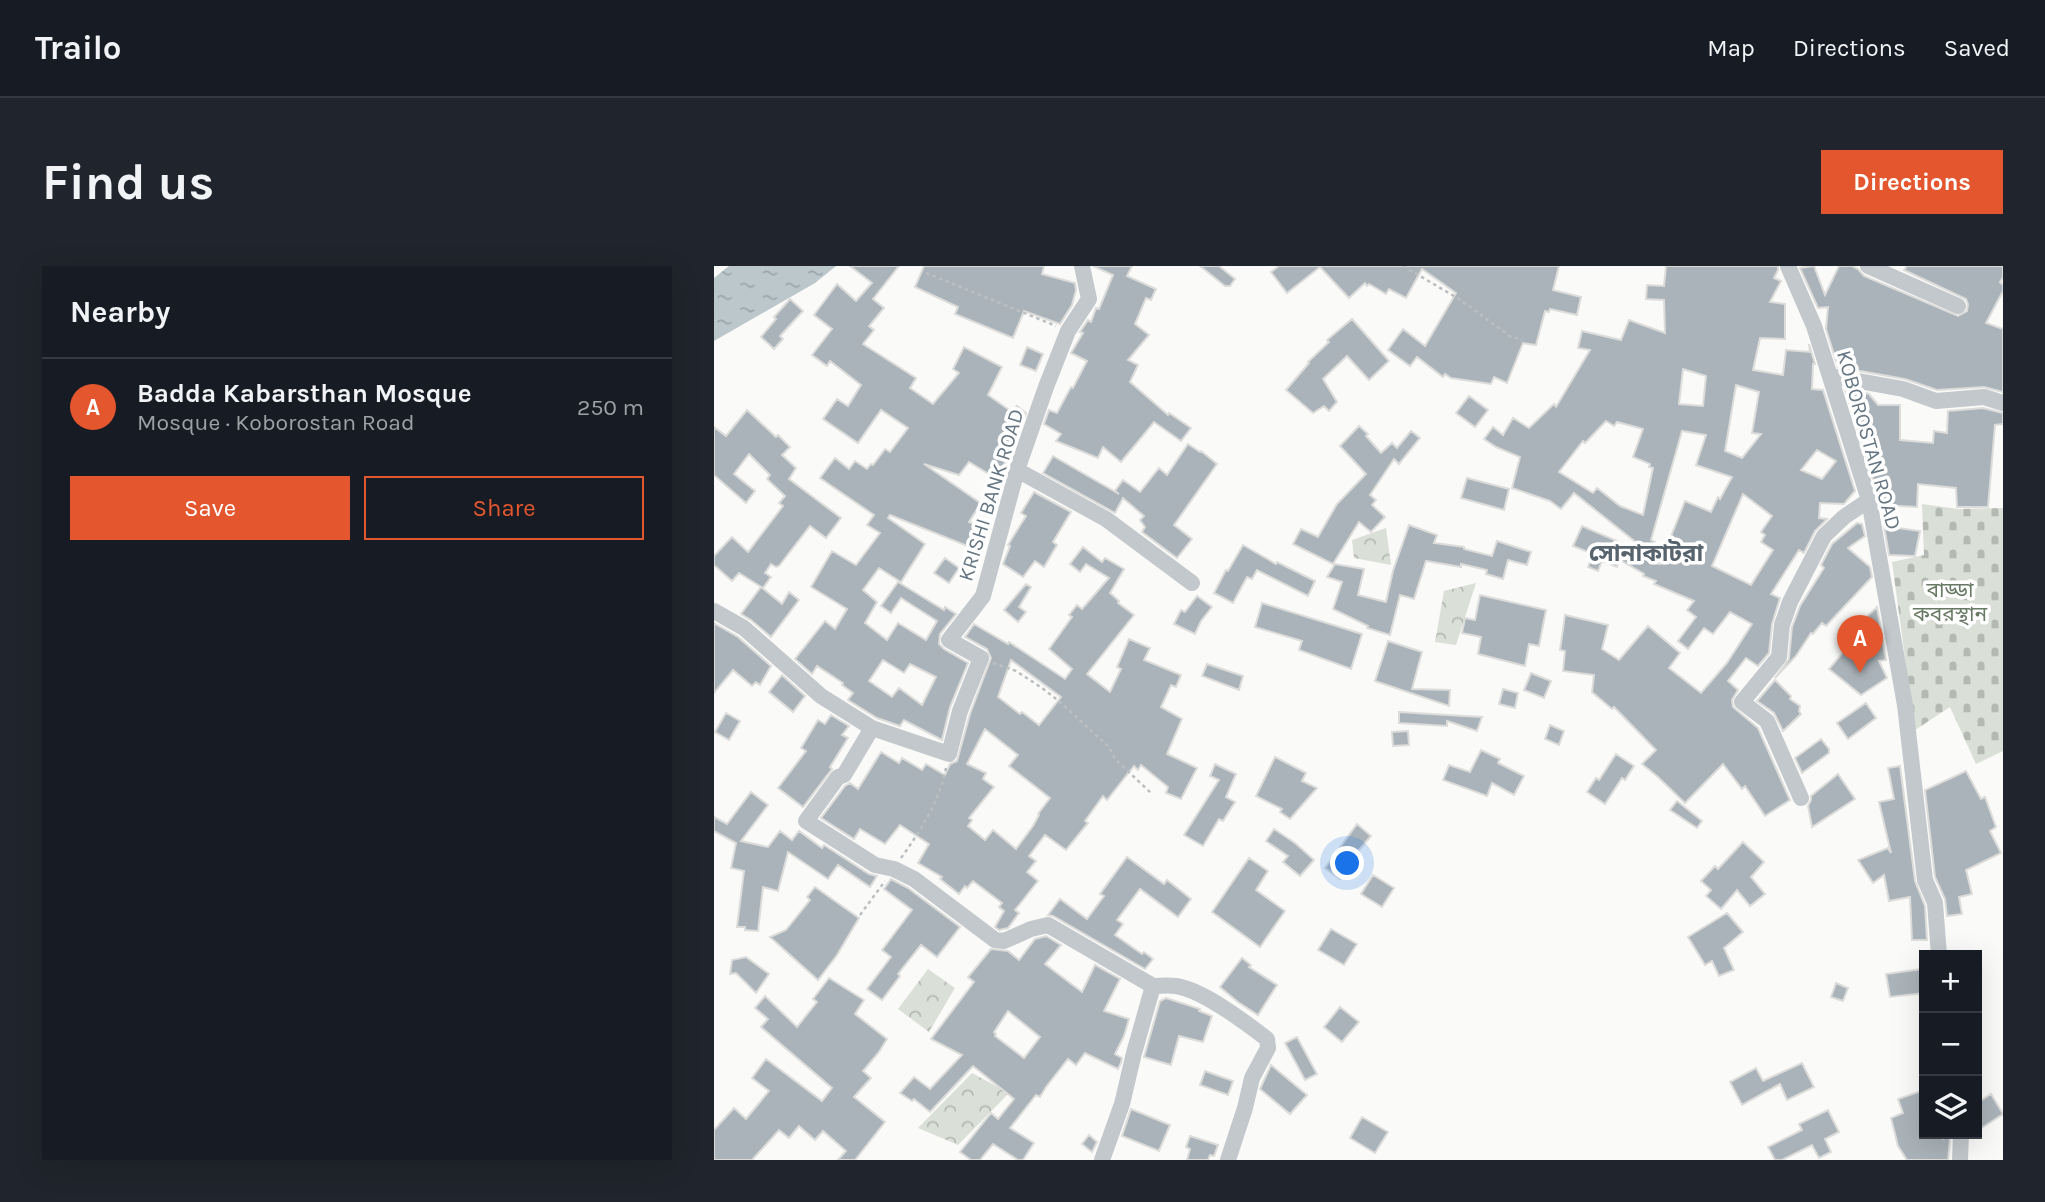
<!DOCTYPE html>
<html lang="en">
<head>
<meta charset="utf-8">
<style>
	body { margin:0; font-family:Karla,"Noto Sans Bengali",sans-serif; background:#20242c; color:#f1f3f6 }
	.controls { position:absolute; right:21px; bottom:21px; display:grid; overflow:hidden; border-radius:0px; box-shadow:0 7px 28px #0002 }
	.controls button { width:63px; height:63px; display:grid; place-items:center; padding:0; border:0; border-bottom:2px solid #363941; background:#171b24; color:#f1f3f6; font:35px sans-serif }
	.you { position:absolute; left:634px; top:598px; width:24px; height:24px; margin:-18px; border:5px solid #fff; border-radius:50%; background:#1a73e8; box-shadow:0 0 0 10px #1a73e833 }
	.badge { display:grid; place-items:center; width:46px; height:46px; border-radius:50%; background:#e4572e; color:#fff; font-size:23px; font-weight:700 }
	.pin { position:absolute; translate:-50% -58px; filter:drop-shadow(0 2px 4px #0008) }
	.pin::after { content:''; position:absolute; top:37px; width:24px; height:21px; background:inherit; clip-path:polygon(0 0,100% 0,50% 100%) }
	.list { margin:0; padding:0; list-style:none }
	h2 { display:flex; justify-content:space-between; align-items:center; height:91px; margin:0; padding:0 28px; font-size:30px }
	h2 small { font-size:23px; font-weight:400; color:#9ea1a6 }
	.list li { display:grid; grid-template-columns:46px 1fr auto; gap:21px; align-items:center; box-sizing:border-box; height:98px; padding:0 28px; border-top:2px solid #363941 }
	.list b { display:block; font-size:26px; white-space:nowrap }
	.list p { margin:0; font-size:23px; white-space:nowrap; color:#9ea1a6 }
	.list em { font-size:23px; font-style:normal; color:#9ea1a6 }
	.actions { display:flex; gap:14px; padding:21px 28px }
	.actions a { flex:1; padding:16px 0; border:2px solid #e4572e; border-radius:0px; text-align:center; font-size:24px; color:#e4572e }
	.actions .main { background:#e4572e; color:#fff }
	.icon { flex:none; width:38px; height:38px; fill:none; stroke:currentColor; stroke-width:2; stroke-linecap:round; stroke-linejoin:round }
	.map { position:relative; flex:none; width:1289px; height:894px; overflow:hidden; border-radius:0px }
	header { display:flex; align-items:center; gap:42px; box-sizing:border-box; height:98px; padding:0 35px; background:#171b24; border-bottom:2px solid #363941 }
	header strong { font-size:33px }
	nav { display:flex; gap:38px; margin-inline-start:auto; font-size:24px }
	.intro { display:flex; align-items:center; justify-content:space-between; box-sizing:border-box; height:168px; padding:0 42px }
	h1 { margin:0; font-size:49px }
	.button { padding:18px 32px; border-radius:0px; background:#e4572e; color:#fff; font-size:24px; font-weight:700 }
	main { display:flex; gap:42px; padding:0 42px }
	aside { flex:1; background:#171b24; border-radius:0px; box-shadow:0 7px 28px #0002 }
	.map>svg:first-child { display:block }
	.cemetery { fill:url(#cemetery-stones) }
	.park { fill:url(#park-crowns) }
	.water { fill:url(#water-ripples) }
	.building { fill:#aab3b9; stroke:#dcdcda; stroke-width:2; fill-rule:evenodd }
	.lines { fill:none; stroke-linecap:round; stroke-linejoin:round }
	.path { stroke:#bbbfc2; stroke-width:2.5; stroke-dasharray:3.5 3.5; stroke-linecap:butt }
	.minor { stroke:#c3c8cc; stroke-width:16 }
	.labels { text-anchor:middle; dominant-baseline:central; stroke-width:7; stroke-linejoin:round; paint-order:stroke }
	.street-label { font-size:21px; fill:#657683; stroke:#fff }
	.park-label { font-size:21px; fill:#687a64; stroke:#fff }
	.quarter-label { font-size:24px; font-weight:bold; fill:#57646e; stroke:#fff }
</style>
</head>
<body>
<header>
<strong>Trailo</strong>
<nav><a>Map</a><a>Directions</a><a>Saved</a></nav>
</header>
<div class="intro"><h1>Find us</h1><a class="button">Directions</a></div>
<main>
<aside>
<h2>Nearby<small></small></h2>
<ul class="list">
<li><span class="badge">A</span><div><b>Badda Kabarsthan Mosque</b><p>Mosque · Koborostan Road</p></div><em>250 m</em></li>
</ul>
<div class="actions"><a class="main">Save</a><a>Share</a></div>
</aside>
<div class="map">
<svg width="1289" height="894" viewBox="0 0 1289 894">
	<defs>
		<pattern id="cemetery-stones" width="16" height="16" patternUnits="userSpaceOnUse" patternTransform="scale(1.75)"><rect width="16" height="16" fill="#dadfd7"/><path d="M2 7V4a2 2 0 0 1 4 0v3zM10 15v-3a2 2 0 0 1 4 0v3z" fill="#b4b9b4"/></pattern>
		<pattern id="park-crowns" width="20" height="18" patternUnits="userSpaceOnUse" patternTransform="scale(1.75)"><rect width="20" height="18" fill="#dadfd7"/><path d="M2 6a3 3 0 1 1 6 0M12 15a3 3 0 1 1 6 0" fill="none" stroke="#b4b9b4"/></pattern>
		<pattern id="water-ripples" width="26" height="14" patternUnits="userSpaceOnUse" patternTransform="scale(1.75)"><rect width="26" height="14" fill="#bbc7cb"/><path d="M2 4q2-2 4 0t4 0M15 11q2-2 4 0t4 0" fill="none" stroke="#9ca6aa"/></pattern>
	</defs>
	<rect width="100%" height="100%" fill="#fafaf8"/>
	<!-- cemetery -->
	<path class="cemetery" d="M1208,238L1244,243L1289,242V485L1262,498L1236,441L1195,468L1194,414L1178,296L1210,289Z"/>
	<!-- park -->
	<path class="park" d="M672,262L677,299L640,292L638,274Z
		M762,317L742,379L721,376L730,325Z
		M214,703L241,722L215,766L184,743Z
		M258,807L295,827L244,879L204,862Z"/>
	<!-- water -->
	<path class="water" d="M15,0H122L101,17L0,75V12Z"/>
	<!-- building -->
	<path class="building" d="M136,0H185L159,33L170,42L155,60L160,64L149,78L202,112L196,122L219,138L245,107L239,103L250,81L288,101L274,129L298,146L303,140L312,147L310,153L300,165L305,167L299,184L287,203L292,205L287,222L281,220L283,213L255,196L245,209L210,198L265,236V240L255,256L265,260L256,281L176,249L174,252L211,278L187,316L165,302L149,324L163,336L151,357L173,374L184,357L212,374L223,355L187,332L177,347L167,340L184,316L230,344L231,341L242,348L226,368L225,378L230,383L254,397L236,441L228,474L190,454L186,460L163,452L134,434L139,427L128,419L129,417L103,400L98,408L81,393L111,355L121,363L133,343L97,321L118,285L142,299L166,267L153,259L160,249L106,212L121,192L135,203L141,195L153,203L157,198L159,199L171,183L176,186L194,162L167,144L144,177L109,153L123,133L134,140L147,119L116,95L113,100L98,89L118,63L100,49L123,18L142,35L158,17ZM169,394L190,407L196,398L222,411L208,439L185,422L178,431L155,415Z
		M210,0H330L328,8L361,17L362,24L358,39L346,58L310,45L299,72L241,48L244,41L201,21Z
		M379,0H418L413,10L442,23L437,34L432,32L421,58L435,69L414,94L424,99L416,116L454,149L455,147L477,162L467,175L440,156L407,196L389,181L384,192L342,175L347,168L330,158L335,144L343,147L357,121L359,122L373,95L357,87L369,67L366,66L374,54L377,56L382,42L385,43L399,9Z
		M486,0H505L521,13L516,20H511Z
		M565,0H845L839,24L867,31L863,49L836,43L835,46L831,45L822,79L809,77L793,117L780,111L777,118L737,112L731,108L729,111L703,91L696,100L674,84L689,63L711,80L742,27L708,3L692,32L675,23L672,28L655,18L653,20L651,17L635,32L606,1L573,27L557,6Z
		M952,0H1064V4L1060,12L1067,15L1056,36L1071,38V73L1046,72L1039,104L1069,109L1072,84L1096,86L1095,78L1101,98H1099L1098,123L1109,124L1141,225L1130,238L1106,237L1105,252L1113,253L1101,265L1090,287L1085,284L1057,328L1066,332L1058,358L1055,387L1044,400L1032,392L1014,415L1024,424L1018,434L1019,441L1044,462L1076,534L1051,550L1031,520L1028,523L1009,498L971,537L944,511L928,498L942,484L900,441L898,443L878,426L880,409L849,405L851,385L846,384L851,349L894,359L888,383L905,394L934,360L966,387L955,402L987,427L1013,397L1038,358L1016,346L999,368L990,362L974,383L964,375L982,351L973,344L980,335L940,318L942,315L929,310L930,308L906,294L903,301L888,295L884,305L874,301L879,288L859,280L868,260L938,290L937,296L946,298L971,235L997,246L1004,231L1006,233L1018,211L982,199L992,169L968,165L937,274L941,276L938,289L860,227L847,243L836,235L798,222L806,191L782,181L770,173L779,161L789,169L799,152L815,162L840,138L842,141L876,84L864,82L868,65L907,74L915,54L951,67L950,34L932,33L933,19L950,20ZM969,103L992,110L989,140L965,138ZM1022,119L1045,126L1038,167L1047,168L1028,192L1011,185ZM892,155L900,160L903,156L929,163L919,191L936,198L935,201L939,202L929,249L906,240L883,222L879,227L845,206L869,175L871,177ZM1103,184L1122,195L1108,213L1087,204ZM1029,228L1058,250L1047,266L1051,269L1047,276L1059,284L1037,319L998,300Z
		M1100,0L1111,29L1125,0H1138L1144,3L1150,10L1244,50L1253,45L1254,38L1252,33L1190,4L1193,0H1289V11L1286,16L1289,19V25L1272,57L1289,63V126L1270,121L1223,124L1191,113L1124,101L1112,63L1114,41L1104,42L1086,2Z
		M76,33L89,45L66,70L69,73L60,83L47,71L62,53L60,51Z
		M638,53L675,95L655,114L633,90L609,113L623,136L615,145L610,140L599,147L572,124L595,97L594,96L615,76L613,74Z
		M313,81L329,88L322,105L306,99Z
		M1131,123L1155,128L1164,139H1186V174L1219,177L1220,165L1233,167L1234,145L1269,142L1289,147V158L1281,159L1274,241H1243L1242,222L1204,218L1203,241L1167,239Z
		M755,130L774,144L761,161L742,147Z
		M33,144L62,171L64,169L76,181L68,189L82,202L75,213L127,252L112,272L96,260L65,300L62,301L57,298L51,307L57,311L49,322L25,307L18,315L0,299V290L18,271L34,286L69,240L65,237L71,230L53,213L56,209L35,188L20,208L41,225L32,237L0,209V161L12,170Z
		M645,160L654,168L652,170L667,187L678,177L683,182L697,165L706,172L685,198L680,193L656,229L662,234L658,239L671,251L657,266L645,256L619,298L579,278L587,263L604,271L623,238L652,208L626,180Z
		M474,178L486,186L487,185L503,198L460,259L478,273L463,292L428,266L431,261L426,254L430,250L409,232L401,247L329,207L339,190L405,228L401,225L409,214L426,226L445,202L453,209Z
		M753,212L795,223L790,244L747,232Z
		M320,226L357,246L339,276L343,279L330,301L321,295L309,311L289,298L296,280L294,279L312,250L307,247Z
		M1143,257L1148,258L1151,270L1134,282L1156,301L1158,311L1112,360L1108,357L1099,368L1097,367L1082,390L1061,412L1075,393L1078,361L1086,340L1110,302L1107,299L1118,278Z
		M695,259L723,269L720,277L750,281V283L778,290L783,275L817,286L813,299L794,294L789,313L772,308L773,304L747,298V301L712,295L700,333L686,329L676,369L653,362L654,360L619,343L628,316L613,311L621,298L650,303L644,329L672,336L679,305Z
		M1170,260L1206,265L1201,290L1175,289Z
		M529,279L562,298L563,296L601,315L594,330L543,304L538,313L533,311L519,337L500,327L512,304L514,305Z
		M369,281L388,296L391,292L410,303L396,327L405,335L404,337L420,349L373,408L396,426L407,403L403,401L415,373L436,382L430,394L467,409L462,421L457,419L447,441L468,453L453,488L483,502L467,533L452,527L454,521L427,499L424,504L420,500L393,534L389,530L371,555L374,557L352,584L331,569L315,590L322,595L313,606L324,615L301,644L305,647L294,662L285,664L281,661L290,645L285,641L288,637L259,615L253,622L251,620L245,628L226,613L228,611L204,597L215,578L186,559L171,578L146,563L140,573L107,552L131,520L136,517L144,523L167,486L185,497L188,492L208,504L212,498L231,509L236,498L243,495L256,448L277,392L273,383L251,371L260,358L294,378L295,376L351,413L358,403L335,383L358,351L355,349L363,339L368,343L395,312L372,298L366,306L356,298ZM297,394L347,431L325,459L308,446L306,448L284,431ZM271,463L304,489L295,500L336,532L324,548L325,549L319,560L302,583L279,564L271,574L254,560L258,554L255,552L280,521L269,513L272,507L253,498Z
		M231,292L245,302L235,317L220,307Z
		M312,318L317,321L305,341L312,346L304,356L290,344Z
		M47,321L68,338L75,326L85,334L57,371L37,354L27,348Z
		M766,329L832,344L825,380L815,378L811,400L764,388L767,371L748,367L751,352L761,354Z
		M483,330L498,341L487,355L481,368L460,358L467,344L471,346Z
		M548,337L648,368L637,403L585,384L588,375L541,361Z
		M1163,341L1172,394L1165,395L1173,412L1147,429L1115,403L1137,377L1127,375Z
		M0,357L24,371L57,400L46,419L42,416L38,420L19,404L0,427Z
		M674,375L708,386L698,423L736,424L735,440L661,415Z
		M493,398L529,410L525,424L488,410Z
		M817,407L837,415L830,432L810,424Z
		M68,409L91,430L79,446L55,426Z
		M1061,414L1077,430L1076,433L1086,440L1085,445L1087,448L1069,465L1060,447L1043,435Z
		M789,423L804,427L801,442L785,438Z
		M1152,437L1162,452L1134,473L1123,457Z
		M685,446L733,449L768,451L763,465L733,455V460L685,457Z
		M12,447L26,455L15,474L1,466Z
		M117,449L135,460L128,469L134,472L116,501L118,503L89,541L64,522L92,485L87,482L104,454L111,458Z
		M836,459L850,465L845,479L831,473Z
		M694,465L695,479L679,480L678,466Z
		M1107,473L1115,483V487L1088,507L1081,492Z
		M767,484L786,493L784,497L810,510L800,529L778,517L773,530L729,514L735,499L756,506Z
		M902,488L920,500L911,514L908,512L891,538L873,526L882,512L885,514Z
		M561,491L592,507L588,515L603,522L576,553L566,546L568,543L542,530Z
		M501,498L522,508L512,531L521,536L509,555L505,553L489,580L470,569L505,514L496,510Z
		M1186,500L1201,615L1211,640L1213,674H1198L1196,631L1175,635L1170,609L1159,617L1144,594L1174,582L1177,587L1165,536L1180,533L1174,502Z
		M1252,505L1267,533L1271,531L1282,561L1276,565L1287,587L1252,604L1258,628L1245,631L1248,648L1233,650L1231,633L1221,611L1211,524Z
		M1124,508L1141,533L1098,561L1094,540L1097,534V530Z
		M37,526L54,539L27,575L54,581L66,565L78,574L85,565L108,582L110,579L155,608L163,610L156,621L124,599L114,613L74,586L64,625L49,621L44,665L31,664V661H23L30,605L17,602L22,577L0,565V551L13,558Z
		M963,535L988,555L983,562L956,544Z
		M643,558L657,570L638,592L640,593L626,613L611,602Z
		M560,563L581,577L600,594L586,610L569,596L574,590L552,575Z
		M1029,576L1050,596L1037,611L1051,628L1036,640L1023,624L1007,643L992,630L997,624L987,615L1001,600L1004,603Z
		M413,591L450,618L453,614L477,633L464,651L426,623L403,654L409,658L401,669L428,688L430,686L439,693L431,703L339,650L334,649L346,633L373,653L390,630L386,628Z
		M535,592L554,605L542,624L571,645L546,681L498,646Z
		M659,609L680,622L668,641L647,628Z
		M177,613L194,622L246,661L223,691L207,679L184,708L186,710L168,734L153,723L177,691L168,684L198,644L170,623Z
		M101,621L145,652L123,689L104,714L56,671L72,664L96,634L93,631Z
		M1013,647L1029,666L1010,682L1020,704L1005,710L998,695L991,699L974,671Z
		M617,663L643,678L630,699L604,684Z
		M332,670L347,679L331,698L368,726L381,699L406,713L390,745L415,753L410,770L401,788L408,792L407,797L404,803L371,787L362,799L354,793L332,821L326,831L322,829L296,862L320,877L309,894H304L279,878L266,894H257L246,886L277,847L284,853L300,833L259,800L216,846L200,833L198,835L186,827L200,811L216,823L248,789L217,773L260,716L254,711L277,683L294,685L305,694L321,673ZM294,745L326,771L310,792L281,770L282,768L280,766Z
		M32,691L55,708L42,727L22,707L16,708L18,694Z
		M528,692L537,699L535,701L563,719L544,749L524,736L506,721Z
		M1208,703L1210,727L1176,731L1172,708Z
		M115,712L150,734L141,748L173,773L165,786L149,805L157,812L140,831L171,856L141,894H124L132,885L109,865L101,874L85,860L75,872L65,864L38,894H0V864L20,842L32,853L55,825L38,812L52,793L108,835L118,822L47,761L54,753L41,742L51,730L83,761L103,736L99,733Z
		M1122,717L1134,722L1129,735L1117,731Z
		M452,732L486,743L485,745L498,750L489,776L465,770L457,799L430,791L446,735Z
		M626,741L645,756L628,776L610,761Z
		M583,771L603,808L591,814L571,777Z
		M1088,797L1100,821L1073,834L1066,818L1028,839L1016,816L1042,802L1049,815Z
		M557,799L593,829L576,848L546,823Z
		M491,805L519,815L514,829L486,819Z
		M1210,824V868H1226L1229,873L1234,870L1236,874L1234,894H1193L1184,880L1177,852L1189,847L1184,833Z
		M1277,828L1289,848L1263,865V837Z
		M417,843L456,859L445,885L408,870Z
		M1114,844L1125,866L1111,873L1117,886L1105,892L1098,879L1068,894H1061L1054,881L1088,864L1085,858Z
		M648,851L674,866L661,887L636,872Z
		M375,869L383,876L378,886L368,878Z
		M476,870L504,879L500,890L496,889L494,894H473L476,883L472,881Z"/>
	<g class="lines">
		<!-- path -->
		<path class="path" d="M689,0L745,33L796,70L808,74
			M212,7L342,60
			M279,397L302,405L328,422L346,436L395,481L401,493L437,527
			M187,592C207,564 225,536 232,502
			M146,649L171,615"/>
		<!-- minor -->
		<path class="minor" d="M1074,0L1100,60L1155,234L1191,439L1211,614L1221,637L1225,689
			M1154,0L1244,40
			M1117,110L1189,123L1222,135L1270,131L1289,137
			M303,204L392,253L478,317
			M0,345L30,362L107,430L158,462L235,488L246,445L267,392L235,374L269,330L303,204L332,121L354,65L375,33L368,0
			M158,462L130,509L124,511L92,555L161,599L180,603L200,613L281,674L290,675L317,663L334,659L439,720L420,787L408,838L388,894
			M1087,532L1053,455L1028,436L1065,391L1068,359L1076,336L1110,270L1130,251L1155,234
			M439,720C446,720 454,719 462,720C489,724 531,756 553,773L554,782L538,812L531,842L514,894
			M1246,894L1247,868"/>
	</g>
	<g class="labels">
		<!-- street labels -->
		<g class="street-label">
			<text transform="translate(1155 174) rotate(74)">KOBOROSTAN ROAD</text>
			<text transform="translate(277 229) rotate(-73)">KRISHI BANK ROAD</text>
		</g>
		<!-- park labels -->
		<g class="park-label">
			<text x="1236" y="324">বাড্ডা<tspan x="1236" dy="24">কবরস্থান</tspan></text>
		</g>
		<!-- quarter labels -->
		<g class="quarter-label">
			<text x="932" y="287">সোনাকাটরা</text>
		</g>
	</g>
</svg>
<div class="controls">
<button>+</button>
<button>−</button>
<button><svg class="icon" aria-label="layers" viewBox="0 0 24 24"><path d="M12 4l9 5-9 5-9-5zM3 14l9 5 9-5"/></svg></button>
</div>
<div class="you"></div>
<div class="pin badge" style="left:1146px;top:407px">A</div>
</div>
</main>
</body>
</html>
